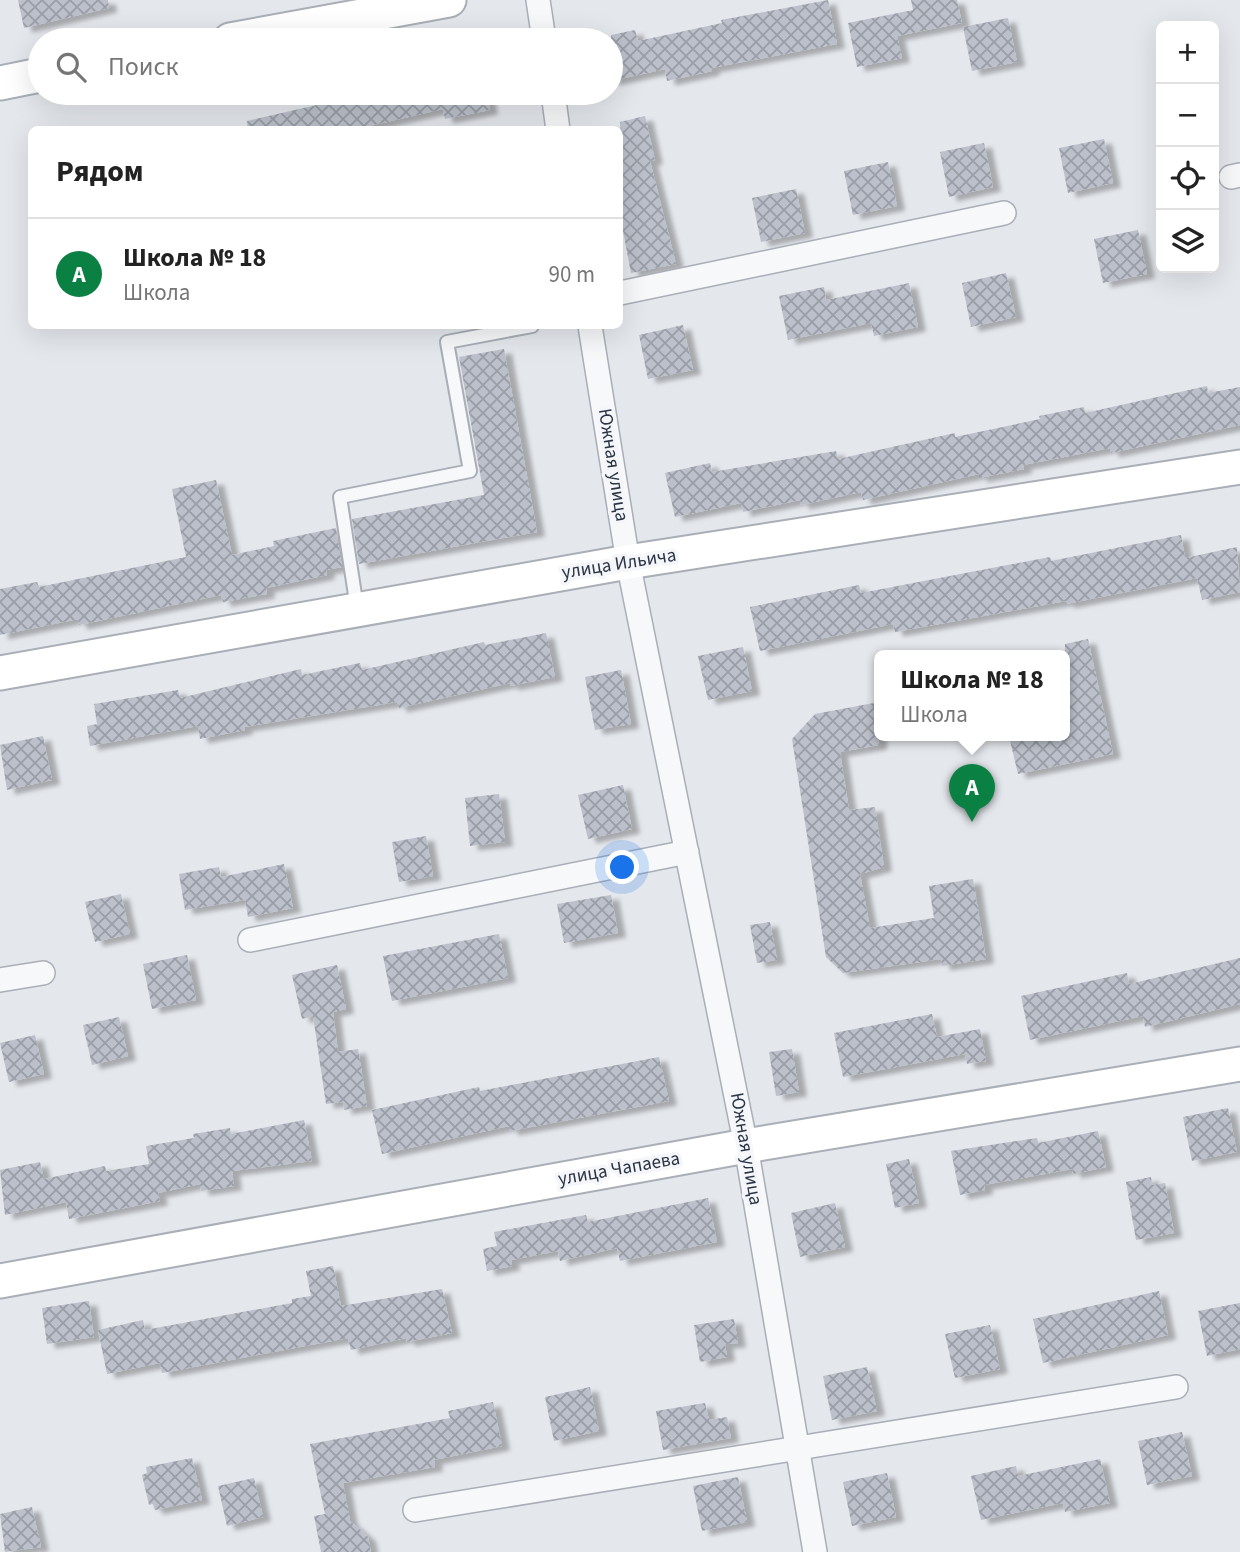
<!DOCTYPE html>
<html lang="ru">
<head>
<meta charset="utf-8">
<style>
	body { margin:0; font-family:"Source Sans 3",sans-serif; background:#f6f6f6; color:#222 }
	.controls { position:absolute; right:21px; top:21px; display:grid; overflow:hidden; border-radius:10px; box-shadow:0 7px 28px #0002 }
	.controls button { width:63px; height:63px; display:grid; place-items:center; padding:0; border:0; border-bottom:2px solid #e0e0e0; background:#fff; color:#222; font:35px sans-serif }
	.you { position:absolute; left:623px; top:868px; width:24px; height:24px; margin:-18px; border:5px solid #fff; border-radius:50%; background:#1a73e8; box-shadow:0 0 0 10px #1a73e833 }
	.badge { display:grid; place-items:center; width:46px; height:46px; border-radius:50%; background:#0b8043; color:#fff; font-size:23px; font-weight:700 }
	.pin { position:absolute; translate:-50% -58px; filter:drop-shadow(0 2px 4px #0008) }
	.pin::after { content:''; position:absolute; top:37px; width:24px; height:21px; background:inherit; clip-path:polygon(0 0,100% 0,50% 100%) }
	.popup { position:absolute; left:874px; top:650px; width:196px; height:91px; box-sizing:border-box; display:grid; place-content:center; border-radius:10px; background:#fff; filter:drop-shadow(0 2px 5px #0005); font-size:23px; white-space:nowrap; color:#767676 }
	.popup b { font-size:26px; color:#222 }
	.popup::after { content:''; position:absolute; left:50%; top:100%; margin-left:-14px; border:14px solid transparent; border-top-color:#fff }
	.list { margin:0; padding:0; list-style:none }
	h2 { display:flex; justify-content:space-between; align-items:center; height:91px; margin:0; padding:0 28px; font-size:30px }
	h2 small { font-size:23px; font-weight:400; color:#767676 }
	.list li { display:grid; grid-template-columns:46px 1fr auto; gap:21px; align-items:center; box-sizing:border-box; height:112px; padding:0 28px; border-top:2px solid #e0e0e0 }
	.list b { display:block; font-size:26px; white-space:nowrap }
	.list p { margin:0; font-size:23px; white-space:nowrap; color:#767676 }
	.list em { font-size:23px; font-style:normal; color:#767676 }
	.icon { flex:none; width:38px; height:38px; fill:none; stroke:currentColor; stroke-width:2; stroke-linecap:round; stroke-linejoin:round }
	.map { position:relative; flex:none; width:1240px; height:1552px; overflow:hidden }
	.search { position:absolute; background:#fff; box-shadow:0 7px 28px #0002; left:28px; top:28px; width:595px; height:77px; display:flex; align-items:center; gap:18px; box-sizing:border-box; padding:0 24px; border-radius:38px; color:#767676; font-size:26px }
	.panel { position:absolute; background:#fff; box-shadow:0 7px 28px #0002; left:28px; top:126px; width:595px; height:203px; border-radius:10px }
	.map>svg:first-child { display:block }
	.building { fill:url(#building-cross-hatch); filter:url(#shadow) }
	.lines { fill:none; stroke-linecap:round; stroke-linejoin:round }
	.lane-casing { stroke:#a9aeb7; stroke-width:16 }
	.street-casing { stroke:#a9aeb7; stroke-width:26 }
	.secondary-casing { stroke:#a9aeb7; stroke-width:37 }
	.lane { stroke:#f7f8fa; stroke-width:12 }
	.street { stroke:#f7f8fa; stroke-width:23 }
	.secondary { stroke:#fff; stroke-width:33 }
	.labels { text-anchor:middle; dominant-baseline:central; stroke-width:7; stroke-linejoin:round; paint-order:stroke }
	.street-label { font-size:19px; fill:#2b3445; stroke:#f4f6f9 }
</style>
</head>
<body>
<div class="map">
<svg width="1240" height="1552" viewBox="0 0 1240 1552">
	<defs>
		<pattern id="building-cross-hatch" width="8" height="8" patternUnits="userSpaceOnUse" patternTransform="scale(1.75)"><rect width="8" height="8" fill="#bbc0ca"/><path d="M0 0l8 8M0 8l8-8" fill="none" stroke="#989da6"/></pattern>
		<filter id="shadow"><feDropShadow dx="8" dy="4.5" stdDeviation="2" flood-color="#0004"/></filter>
	</defs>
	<rect width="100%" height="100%" fill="#e4e7ec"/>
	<!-- building -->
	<path class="building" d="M18,0H108L109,8L24,28Z
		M828,0L837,44L711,68L712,71L667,81L665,69L611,81V35L635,30L638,41L722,23L721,20Z
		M911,0H957L962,23L897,36L902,58L857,67L848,23L913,10Z
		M1008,18L1017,62L972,71L963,27Z
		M369,93H487L490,110L445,119L443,109L365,127V130H248L247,121Z
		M645,116L655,160L650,161L676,264L631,273L620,215V122Z
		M1104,139L1113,183L1068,193L1059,148Z
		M984,143L993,187L949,197L940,152Z
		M888,162L897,206L853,215L844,171Z
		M796,189L805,233L761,242L752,198Z
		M1138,230L1147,274L1103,283L1094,239Z
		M1006,273L1016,317L971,327L962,283Z
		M909,283L918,327L874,336L871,323L788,340L779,296L824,287L826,300Z
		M683,325L693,370L648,379L639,335Z
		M504,349L537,532L359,564L352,519L484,495L459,357Z
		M1207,386L1208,393L1240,387V425L1111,453L1110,448L1023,465L1024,469L979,478V474L863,500L861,492L801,505L800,500L743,512L741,503L675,517L665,473L710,463L712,472L836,451L838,459L955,433V437L1040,419L1039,416L1084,407L1085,413Z
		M216,480L232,555L274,546L273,541L336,528L342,567L326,570L327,575L266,588L267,594L223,602L221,595L79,625L78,619L0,635V589L37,582L39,587L186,557L172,489Z
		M1181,535L1185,558L1237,547L1240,592L1202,600L1197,578L1066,604V601L895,632L893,624L760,651L750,607L859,585L861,593L1050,557L1051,561Z
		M546,633L555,677L510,686V683L399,708L397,702L244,727L245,730L200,739L198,726L90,746L87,726L97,724L94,704L178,690L180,698L301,669L302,675L360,663L362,670L484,642L485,645Z
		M1088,639L1113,754L1018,774L1009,736H1065V644Z
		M743,647L752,691L708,700L698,656Z
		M621,670L631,724L595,730L585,677Z
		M879,702V745L840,752L849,810L875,807L884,867L860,874L870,928L934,918L929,886L973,879L986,959L942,966L941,959L843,973L826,957L792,739L815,714Z
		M43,736L52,780L7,790L0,745Z
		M623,785L632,829L588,839L578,795Z
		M499,794L505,842L470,846L465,798Z
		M426,836L433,876L399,882L392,842Z
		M284,864L293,908L248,917L245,900L185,910L179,874L219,867L221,877Z
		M121,894L130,934L95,942L85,902Z
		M611,895L618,933L564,943L557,904Z
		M770,922L777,960L757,963L750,925Z
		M499,934L508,978L392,1001L383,956Z
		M187,955L196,1000L152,1009L143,964Z
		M1240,958V1004L1145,1027L1143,1016L1030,1040L1021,996L1127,973L1129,984Z
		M337,965L346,1009L333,1012L338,1052L358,1049L367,1106L344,1110L343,1102L326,1104L313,1016L302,1019L292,975Z
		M932,1014L937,1037L980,1029L986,1061L967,1064L965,1054L843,1077L834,1033Z
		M119,1017L128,1056L92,1065L83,1025Z
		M35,1035L44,1074L9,1082L0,1043Z
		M792,1049L799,1092L776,1096L769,1052Z
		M659,1057L669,1101L510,1131L509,1126L382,1154L372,1110L479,1087L480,1091Z
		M1228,1108L1237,1152L1192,1161L1183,1117Z
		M304,1120L312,1161L232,1171L234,1186L201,1191L200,1184L158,1193L160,1201L69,1219L66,1202L5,1215L0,1170L40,1162L44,1179L105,1166L106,1171L149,1164L146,1146L194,1138L193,1134L230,1128L231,1134Z
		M1098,1131L1106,1167L1073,1174L1072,1169L984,1185L985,1190L960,1195L951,1151L1037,1138L1038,1143Z
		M909,1159L919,1203L895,1208L886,1164Z
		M1151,1177L1152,1185L1165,1183L1174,1233L1136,1240L1126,1182Z
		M708,1198L717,1242L620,1261L617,1248L560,1261L558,1251L511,1260L512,1266L487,1271L483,1249L497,1246L494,1232L586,1215L588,1222Z
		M835,1203L845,1247L800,1257L791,1213Z
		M333,1266L341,1306L442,1289L452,1333L407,1342L406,1338L351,1350L348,1338L162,1373L160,1363L107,1374L98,1330L143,1320L145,1330L292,1303V1299L311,1296L306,1271Z
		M1159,1291L1168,1335L1043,1363L1033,1319Z
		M89,1301L94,1337L47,1344L42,1308Z
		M1240,1303V1349L1207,1356L1198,1311Z
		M734,1319L738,1343L725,1344L727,1357L700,1362L694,1325Z
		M990,1325L1000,1369L955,1378L945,1334Z
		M867,1367L877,1411L832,1420L823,1376Z
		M590,1387L599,1431L554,1441L545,1397Z
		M493,1402L502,1446L434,1460L435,1467L343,1483L350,1521L368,1537L371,1552H321L314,1516L325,1514L310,1444L450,1418L448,1411Z
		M705,1403L709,1420L727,1417L731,1438L663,1450L656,1411Z
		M1182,1432L1192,1476L1147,1485L1138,1441Z
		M192,1458L202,1500L155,1510L153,1504L149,1505L142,1475L147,1473L146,1467Z
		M1100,1459L1110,1503L1065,1512L1063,1503L981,1520L971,1476L1016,1466L1018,1476Z
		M887,1473L896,1517L852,1526L843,1482Z
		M738,1477L747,1522L702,1531L693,1486Z
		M254,1478L263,1517L227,1526L218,1486Z
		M32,1507L41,1547L5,1552L0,1514Z"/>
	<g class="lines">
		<!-- lane casing -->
		<g class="lane-casing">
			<path id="lane" d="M357,608L340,497L470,471L447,342L532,326"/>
		</g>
		<!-- street casing -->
		<g class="street-casing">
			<path id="street" d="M538,0L544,40
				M553,93L558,130
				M1231,177L1240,175
				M620,293L1004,213
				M590,326L628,562L746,1146L815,1552
				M250,940L687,852
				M0,980L43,973
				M415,1510L1176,1387"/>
		</g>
		<!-- secondary casing -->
		<g class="secondary-casing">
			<path id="secondary" d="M230,40L449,0
				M0,83L40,75
				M0,673L628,562L1240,467
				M0,1281L746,1146L1240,1064"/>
		</g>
		<!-- lane -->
		<use href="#lane" class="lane"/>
		<!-- street -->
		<use href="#street" class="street"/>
		<!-- secondary -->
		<use href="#secondary" class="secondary"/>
	</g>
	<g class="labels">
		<!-- street labels -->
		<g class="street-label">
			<text transform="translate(613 465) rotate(81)">Южная улица</text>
			<text transform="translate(619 564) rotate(-9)">улица Ильича</text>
			<text transform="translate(746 1149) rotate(80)">Южная улица</text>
			<text transform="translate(619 1169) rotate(-10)">улица Чапаева</text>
		</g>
	</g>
</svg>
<div class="controls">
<button>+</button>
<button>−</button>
<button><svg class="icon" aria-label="locate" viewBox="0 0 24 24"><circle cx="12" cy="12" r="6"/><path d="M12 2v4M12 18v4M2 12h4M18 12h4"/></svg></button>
<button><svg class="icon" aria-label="layers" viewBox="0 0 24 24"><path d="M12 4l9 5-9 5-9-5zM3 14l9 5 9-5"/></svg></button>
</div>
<div class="you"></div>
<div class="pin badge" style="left:972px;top:822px">A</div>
<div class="popup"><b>Школа № 18</b>Школа</div>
<div class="search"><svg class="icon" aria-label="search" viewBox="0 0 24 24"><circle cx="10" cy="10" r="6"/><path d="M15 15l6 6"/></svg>Поиск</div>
<section class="panel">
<h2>Рядом<small></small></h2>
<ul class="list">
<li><span class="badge">A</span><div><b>Школа № 18</b><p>Школа</p></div><em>90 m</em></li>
</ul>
</section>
</div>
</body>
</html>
